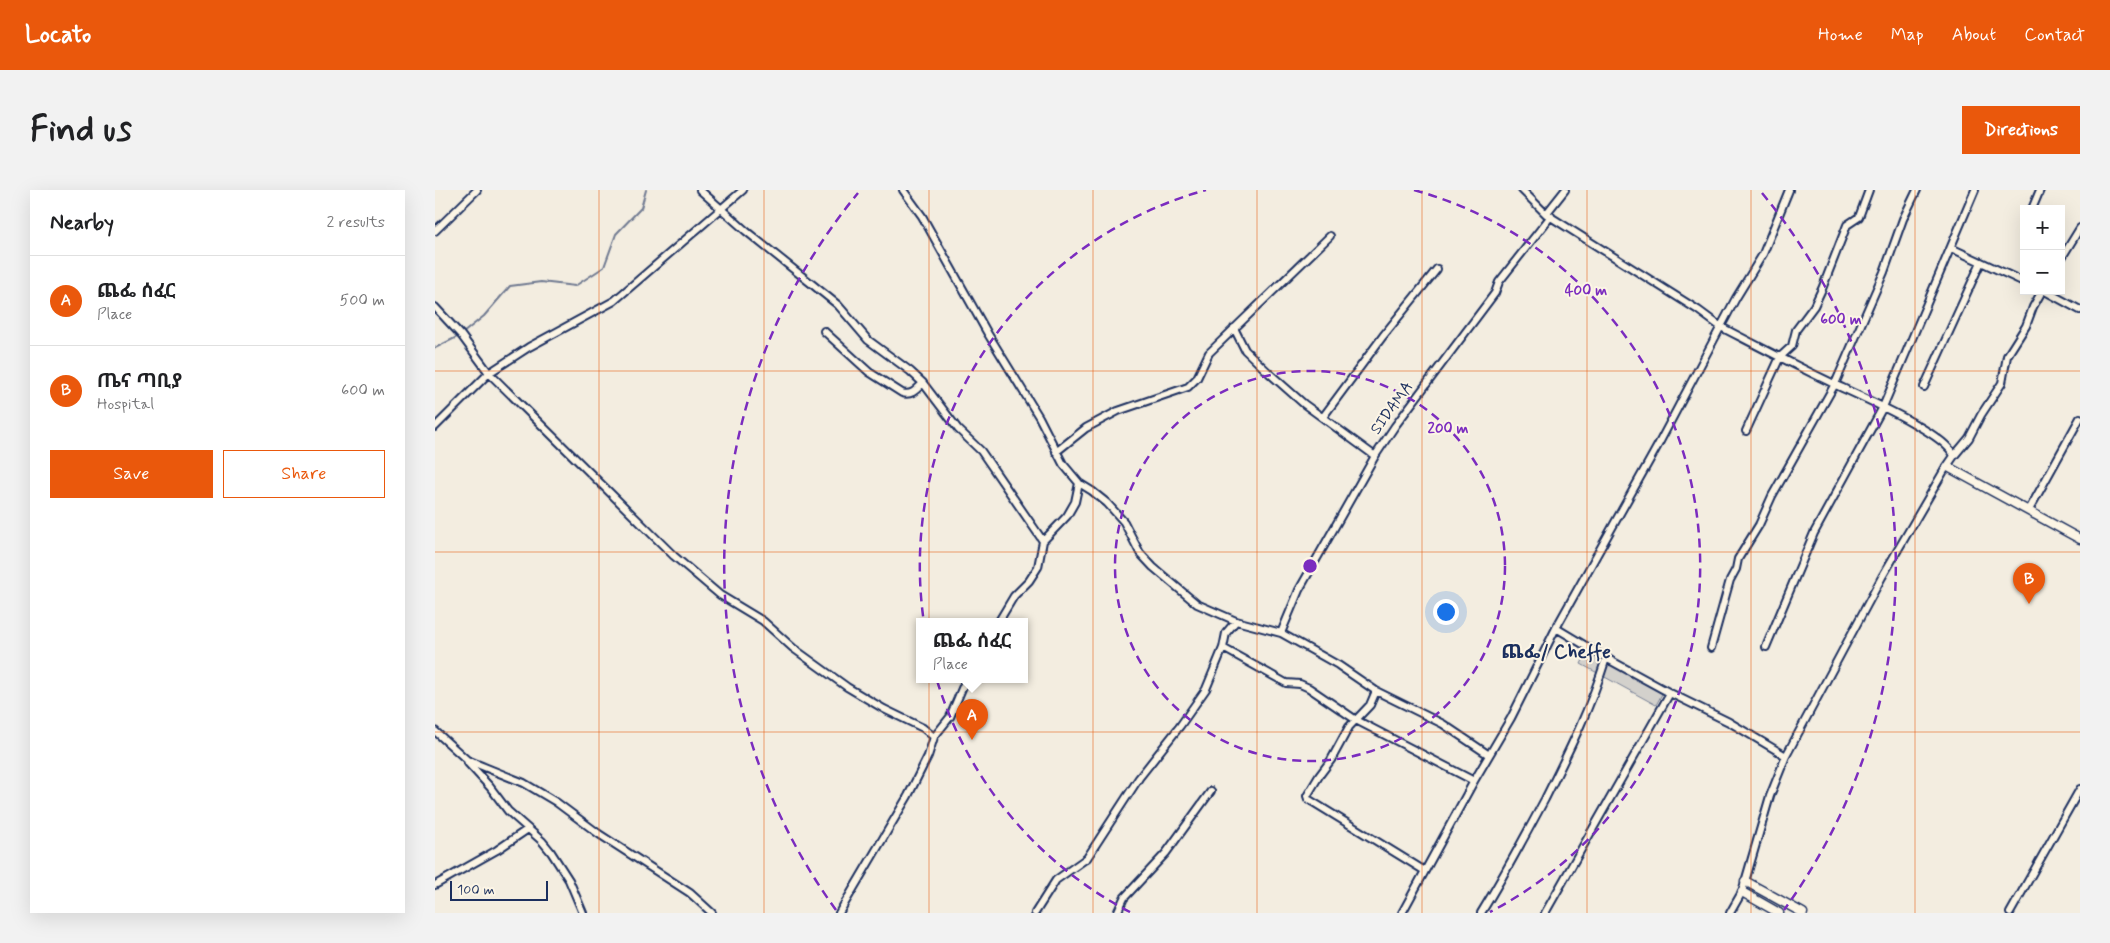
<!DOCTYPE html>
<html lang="en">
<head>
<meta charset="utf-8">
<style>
	body { margin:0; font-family:Mynerve,"Noto Sans Ethiopic",sans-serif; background:#f2f2f2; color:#202124 }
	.controls { position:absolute; right:15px; top:15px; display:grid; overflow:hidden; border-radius:0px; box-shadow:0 5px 20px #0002 }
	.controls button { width:45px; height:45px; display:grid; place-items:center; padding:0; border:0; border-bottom:1px solid #e0e0e0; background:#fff; color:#202124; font:25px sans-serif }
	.scale { position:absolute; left:15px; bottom:12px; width:98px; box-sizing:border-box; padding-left:5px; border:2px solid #1b2f5e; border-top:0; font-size:14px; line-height:18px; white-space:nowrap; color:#1b2f5e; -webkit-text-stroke:4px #fcf5e5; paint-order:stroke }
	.you { position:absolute; left:1010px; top:421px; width:18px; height:18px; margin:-12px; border:4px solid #fff; border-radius:50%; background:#1a73e8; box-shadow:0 0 0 8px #1a73e833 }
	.badge { display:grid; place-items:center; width:32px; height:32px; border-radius:50%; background:#ea580c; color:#fff; font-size:16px; font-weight:700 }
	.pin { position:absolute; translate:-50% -41px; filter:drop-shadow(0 1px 2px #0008) }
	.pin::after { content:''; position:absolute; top:26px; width:18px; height:15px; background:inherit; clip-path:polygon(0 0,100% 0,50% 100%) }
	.popup { position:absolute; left:481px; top:428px; width:112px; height:65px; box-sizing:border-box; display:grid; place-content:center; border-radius:0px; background:#fff; filter:drop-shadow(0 1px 4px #0005); font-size:16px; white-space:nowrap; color:#757577 }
	.popup b { font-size:19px; color:#202124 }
	.popup::after { content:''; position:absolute; left:50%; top:100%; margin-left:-10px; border:10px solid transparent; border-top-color:#fff }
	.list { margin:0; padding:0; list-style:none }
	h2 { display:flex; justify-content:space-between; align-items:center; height:65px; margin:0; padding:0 20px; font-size:21px }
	h2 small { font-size:16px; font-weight:400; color:#757577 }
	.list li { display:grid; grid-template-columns:32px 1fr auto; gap:15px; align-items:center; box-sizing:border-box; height:90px; padding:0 20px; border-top:1px solid #e0e0e0 }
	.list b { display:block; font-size:19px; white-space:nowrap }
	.list p { margin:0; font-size:16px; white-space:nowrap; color:#757577 }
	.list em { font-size:16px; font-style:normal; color:#757577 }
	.actions { display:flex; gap:10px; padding:15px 20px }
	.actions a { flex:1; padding:11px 0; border:1px solid #ea580c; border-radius:0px; text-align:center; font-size:18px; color:#ea580c }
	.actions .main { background:#ea580c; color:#fff }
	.map { position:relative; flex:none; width:1645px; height:723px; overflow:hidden; border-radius:0px }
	header { display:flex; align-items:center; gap:30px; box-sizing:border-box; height:70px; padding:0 25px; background:#ea580c; color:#fff }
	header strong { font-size:24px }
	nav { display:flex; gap:28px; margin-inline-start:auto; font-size:18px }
	.intro { display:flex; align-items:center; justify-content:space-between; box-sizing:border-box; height:120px; padding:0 30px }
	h1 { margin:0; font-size:35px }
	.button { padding:12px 22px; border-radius:0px; background:#ea580c; color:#fff; font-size:18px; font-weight:700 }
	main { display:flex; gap:30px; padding:0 30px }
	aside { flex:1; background:#fff; border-radius:0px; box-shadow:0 5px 20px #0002 }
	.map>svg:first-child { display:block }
	.green { fill:#d3d1cc; stroke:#778095 }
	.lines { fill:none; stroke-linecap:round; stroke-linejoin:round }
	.stream { stroke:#707a91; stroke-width:2 }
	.minor-casing { stroke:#1b2f5e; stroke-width:10 }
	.tertiary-casing { stroke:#1b2f5e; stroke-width:11 }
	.minor { stroke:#fcf5e5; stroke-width:6 }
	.tertiary { stroke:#fcf5e5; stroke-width:8 }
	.grid { fill:none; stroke:#e8590c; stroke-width:1; stroke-opacity:0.55 }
	.ring { fill:none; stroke:#7b2cbf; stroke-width:2.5; stroke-dasharray:9 6 }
	.labels { text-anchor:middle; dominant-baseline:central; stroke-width:4; stroke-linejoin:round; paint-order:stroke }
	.street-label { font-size:16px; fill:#1b2f5e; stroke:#fcf5e5 }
	.quarter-label { font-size:19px; font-weight:bold; fill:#1b2f5e; stroke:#fcf5e5 }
	.centre { fill:#7b2cbf; stroke:#fcf5e5; stroke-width:2.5 }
	.ring-label { font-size:15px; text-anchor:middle; font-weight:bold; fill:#7b2cbf; stroke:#fcf5e5; stroke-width:4; stroke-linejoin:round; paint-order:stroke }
</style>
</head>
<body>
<header>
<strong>Locato</strong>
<nav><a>Home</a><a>Map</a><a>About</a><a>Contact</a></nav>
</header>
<div class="intro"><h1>Find us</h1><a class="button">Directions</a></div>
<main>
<aside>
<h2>Nearby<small>2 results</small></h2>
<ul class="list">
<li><span class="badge">A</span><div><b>ጨፌ ሰፈር</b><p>Place</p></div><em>500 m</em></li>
<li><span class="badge">B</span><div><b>ጤና ጣቢያ</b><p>Hospital</p></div><em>600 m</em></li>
</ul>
<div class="actions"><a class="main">Save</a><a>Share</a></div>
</aside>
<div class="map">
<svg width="1645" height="723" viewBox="0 0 1645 723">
	<rect width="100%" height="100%" fill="#f3ede0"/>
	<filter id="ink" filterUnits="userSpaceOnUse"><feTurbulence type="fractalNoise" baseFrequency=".02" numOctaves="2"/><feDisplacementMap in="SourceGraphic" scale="10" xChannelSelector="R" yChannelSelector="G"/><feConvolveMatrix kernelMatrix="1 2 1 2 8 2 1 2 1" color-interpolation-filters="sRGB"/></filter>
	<g filter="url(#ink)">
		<!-- green -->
		<path class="green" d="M1153,460L1228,502L1221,515L1146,474Z"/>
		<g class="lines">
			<!-- stream -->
			<path class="stream" d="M28,143L49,126L75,96L106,92L140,96L169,77L181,44L206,18L211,0
				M0,158L24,146"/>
			<!-- minor casing -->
			<g class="minor-casing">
				<path id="minor" d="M265,0L311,41L403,115L433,150L475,181L488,193L523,239L546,261L608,351
					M468,0L487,26L553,144L604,227L628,274L644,293L657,301L672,313L689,332L705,363L718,377L762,414L801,431L846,443L903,475L941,501L1008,534L1054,565
					M1087,0L1111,24L1263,120L1286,137C1323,156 1361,176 1399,194C1424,206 1511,243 1519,266L1510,279L1447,387L1351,566L1335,606L1307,702L1295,723
					M1597,19L1605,0
					M1111,24L1130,0
					M0,41L42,0
					M1516,58L1589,92
					M1626,69L1645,38
					M1610,101L1645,120
					M0,117L26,145L54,183L239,366L285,405L328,431L358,458L412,497L449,519L488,538L499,547
					M799,138L810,160L834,183L869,214L940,266
					M389,141L434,182L467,203C477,206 482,199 488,193
					M1489,197L1546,72
					M888,227L948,146L1002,79
					M0,237L54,183L94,157L179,111L308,0
					M1311,241L1345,167L1357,156L1361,140L1379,116L1387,99L1412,35L1424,27L1434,0
					M621,262L651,238L683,221L753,197L762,188L774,163L895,46
					M1519,266L1534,248L1546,225L1567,193L1572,166L1591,136L1598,117L1607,101
					M1594,320L1645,228
					M564,431L579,406L594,391L603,377L608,351L632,326L640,312L644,293
					M1121,438L1171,468L1235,503L1294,532L1351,566
					M846,443L864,400L940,266L960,236L1060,103L1064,92L1116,26
					M1331,457L1379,343L1448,217L1540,0
					M788,458L851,493L865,494L874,498L921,530L1039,591
					M1276,458L1295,390L1301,379L1303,369L1324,335L1337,306L1400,194L1449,82L1468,29L1482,0
					M941,501L935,515L914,537L896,570L884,586L872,606L873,609L990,681
					M0,541L32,570L33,573L55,597L73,621L107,651L116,662L134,690L148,723
					M32,570L89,593L121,612L164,644L255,703L277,723
					M0,695L62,660L93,639
					M404,723L473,606L493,566L499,547L515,527L531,489
					M600,723L621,690L652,668L704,588L745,536L771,499L788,458L791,443L801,431
					M682,723L689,708L731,663L776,601
					M967,723L1039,591L1076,528L1121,438L1222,257L1301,108L1328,64L1354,0
					M1046,723C1069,686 1089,648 1110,609C1133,563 1156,517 1171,468
					M1110,723L1235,503
					M1575,723L1645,599"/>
			</g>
			<!-- tertiary casing -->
			<g class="tertiary-casing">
				<path id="tertiary" d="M1513,277L1645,349
					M1310,691L1368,723
					M1307,702L1344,723"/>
			</g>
			<!-- minor -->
			<use href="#minor" class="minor"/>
			<!-- tertiary -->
			<use href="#tertiary" class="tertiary"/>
		</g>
	</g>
	<!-- grid -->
	<path class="grid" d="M164,0V723M329,0V723M494,0V723M658,0V723M822,0V723M987,0V723M1152,0V723M1316,0V723M1480,0V723M0,181H1645M0,362H1645M0,542H1645"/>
	<!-- distance rings -->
	<g class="ring">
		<circle cx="875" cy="376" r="195"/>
		<path d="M695 722A390 390 0 0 1 771 0M979 0A390 390 0 0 1 1055 722"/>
		<path d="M401 720A586 586 0 0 1 423 3M1327 3A586 586 0 0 1 1349 720"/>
	</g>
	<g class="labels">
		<!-- street labels -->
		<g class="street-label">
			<text transform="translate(957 218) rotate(-54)">SIDAMA</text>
		</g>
		<!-- quarter labels -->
		<g class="quarter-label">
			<text x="1121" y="462">ጨፌ/ Cheffe</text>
		</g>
	</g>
	<circle cx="875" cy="376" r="8" class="centre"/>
	<g class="ring-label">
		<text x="1151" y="105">400 m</text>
		<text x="1406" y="134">600 m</text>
		<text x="1013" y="243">200 m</text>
	</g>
</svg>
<div class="controls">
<button>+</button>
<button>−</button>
</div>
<div class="scale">100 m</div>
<div class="you"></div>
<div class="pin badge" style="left:537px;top:550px">A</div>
<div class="popup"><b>ጨፌ ሰፈር</b>Place</div>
<div class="pin badge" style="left:1594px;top:414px">B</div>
</div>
</main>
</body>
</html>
